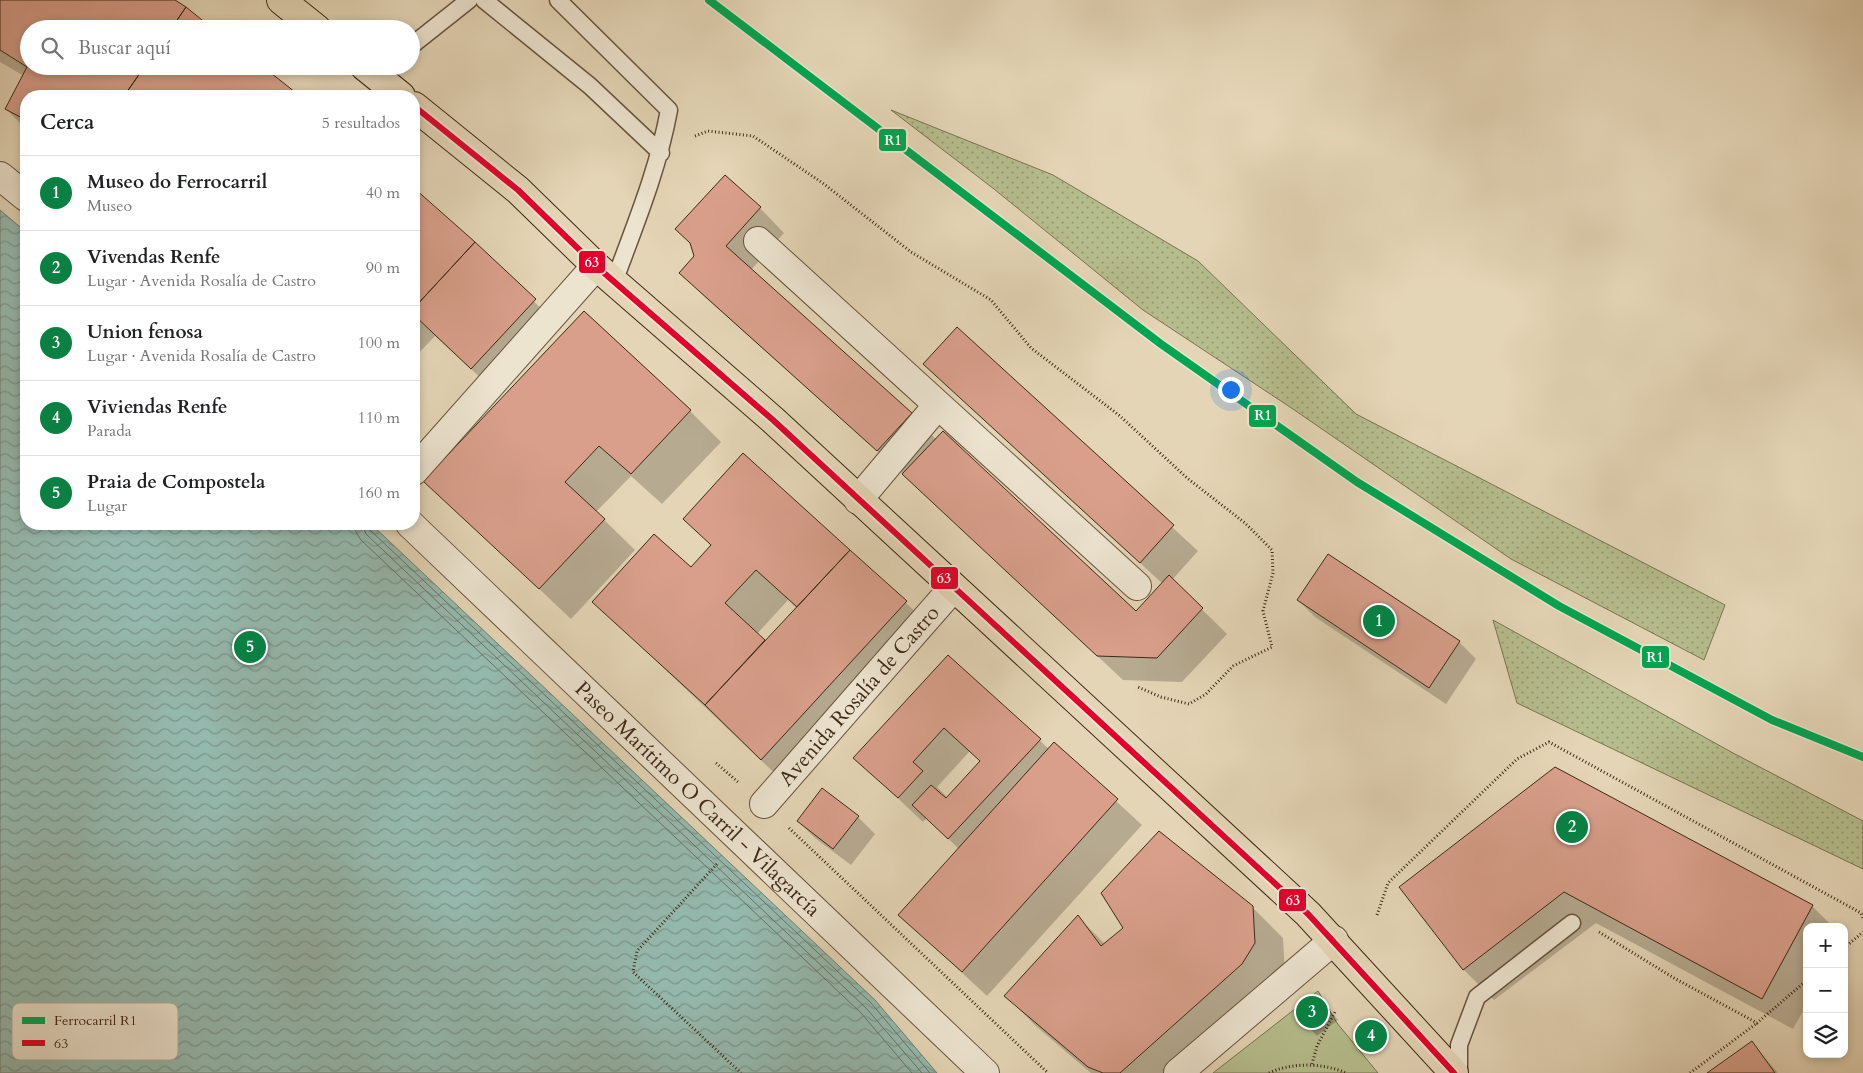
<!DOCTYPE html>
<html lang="es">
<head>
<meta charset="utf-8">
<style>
	body { margin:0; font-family:Cardo,serif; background:#f6f6f6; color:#202124 }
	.controls { position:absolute; right:15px; bottom:15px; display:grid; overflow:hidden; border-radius:10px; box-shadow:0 2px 8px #0003 }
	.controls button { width:45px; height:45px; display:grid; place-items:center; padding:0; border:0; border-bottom:1px solid #e0e0e0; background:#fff; color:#202124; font:25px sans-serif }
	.you { position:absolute; left:1230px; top:389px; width:18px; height:18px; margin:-12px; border:4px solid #fff; border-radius:50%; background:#1a73e8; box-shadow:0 0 0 8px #1a73e833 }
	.badge { display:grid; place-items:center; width:32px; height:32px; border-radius:50%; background:#0b8043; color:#fff; font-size:16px; font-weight:700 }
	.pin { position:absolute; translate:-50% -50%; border:2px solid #fff; box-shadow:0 1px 5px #0006 }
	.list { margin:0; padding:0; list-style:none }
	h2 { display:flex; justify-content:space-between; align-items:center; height:65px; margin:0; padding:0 20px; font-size:21px }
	h2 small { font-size:16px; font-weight:400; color:#757577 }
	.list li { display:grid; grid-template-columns:32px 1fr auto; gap:15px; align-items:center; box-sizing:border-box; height:75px; padding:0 20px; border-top:1px solid #e0e0e0 }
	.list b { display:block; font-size:19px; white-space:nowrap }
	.list p { margin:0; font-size:16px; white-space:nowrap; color:#757577 }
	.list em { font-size:16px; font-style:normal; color:#757577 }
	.icon { flex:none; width:28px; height:28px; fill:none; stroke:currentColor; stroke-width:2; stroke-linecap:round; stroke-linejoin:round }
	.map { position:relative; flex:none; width:1863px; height:1073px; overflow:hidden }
	.search { position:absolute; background:#fff; box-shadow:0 2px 8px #0003; left:20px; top:20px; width:400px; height:55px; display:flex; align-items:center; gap:12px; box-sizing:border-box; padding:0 18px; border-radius:28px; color:#757577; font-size:19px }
	.panel { position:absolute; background:#fff; box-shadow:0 2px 8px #0003; left:20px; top:90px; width:400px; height:440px; border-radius:20px }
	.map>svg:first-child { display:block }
	.grass { fill:url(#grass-dots); stroke:#7a7352 }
	.green { fill:#b6bd8d; stroke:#7a7352 }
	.water { fill:url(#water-waves); stroke:#727f71 }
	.shadow { fill:#0003; fill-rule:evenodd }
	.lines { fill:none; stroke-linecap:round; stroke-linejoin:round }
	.shore { stroke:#6a7162; stroke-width:1 }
	.building { fill:#d99f8b; stroke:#3e2916 }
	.lane-casing { stroke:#68543e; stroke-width:19 }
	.street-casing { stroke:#68543e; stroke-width:30 }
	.primary-casing { stroke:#3e2916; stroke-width:30 }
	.path { stroke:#3e2916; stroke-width:3; stroke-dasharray:1 2.5; stroke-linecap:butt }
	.lane { stroke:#ede4d0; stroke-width:16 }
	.street { stroke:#ede4d0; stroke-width:28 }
	.primary { stroke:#e4d5b6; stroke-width:28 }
	.bus-1-casing { stroke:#ede4d0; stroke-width:10 }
	.bus-1 { stroke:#e4002b; stroke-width:6 }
	.rail-1-casing { stroke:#ede4d0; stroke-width:11 }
	.rail-1 { stroke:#00a651; stroke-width:8 }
	.labels { text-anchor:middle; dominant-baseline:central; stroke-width:4; stroke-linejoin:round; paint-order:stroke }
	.street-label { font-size:21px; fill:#3e2916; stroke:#ede4d0 }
	.key { fill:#ede4d0; stroke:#b8ac98; stroke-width:1 }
	.key-label { font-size:14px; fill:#3e2916 }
	.line-badge { stroke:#ede4d0; stroke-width:2 }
	.badge-label { font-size:14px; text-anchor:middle; font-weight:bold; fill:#fff }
</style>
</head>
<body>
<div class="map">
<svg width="1863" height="1073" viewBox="0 0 1863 1073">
	<defs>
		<pattern id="grass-dots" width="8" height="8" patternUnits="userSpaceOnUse" patternTransform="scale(1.25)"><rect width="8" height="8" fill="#b6bd8d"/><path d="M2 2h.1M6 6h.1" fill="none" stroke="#959a72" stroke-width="1.8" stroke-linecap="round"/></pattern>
		<pattern id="water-waves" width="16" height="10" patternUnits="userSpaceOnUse" patternTransform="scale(1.25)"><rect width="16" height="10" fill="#95b9ae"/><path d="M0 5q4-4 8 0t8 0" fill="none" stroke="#7b968d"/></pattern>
	</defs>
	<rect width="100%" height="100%" fill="#e4d5b6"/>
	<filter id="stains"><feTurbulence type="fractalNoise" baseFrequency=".004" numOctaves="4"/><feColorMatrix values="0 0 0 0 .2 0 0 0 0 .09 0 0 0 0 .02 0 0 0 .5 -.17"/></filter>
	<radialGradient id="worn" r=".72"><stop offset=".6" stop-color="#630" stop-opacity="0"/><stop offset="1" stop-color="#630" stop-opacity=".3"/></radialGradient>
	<!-- grass -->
	<path class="grass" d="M891,110L1053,175L1198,261L1356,414L1725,605L1704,660L1511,559L1290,407L1143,310L994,189Z
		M1493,620L1733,753L1863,821V869L1517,703Z"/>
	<!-- green -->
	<path class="green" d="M1318,991L1337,1023L1378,1073H1213Z"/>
	<!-- water -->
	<path class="water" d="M0,210L26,232V524H371L875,1000L937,1073H0Z"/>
	<!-- shadow -->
	<path class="shadow" d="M0,0H172L29,29V66H260L298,96H26V129L6,109L24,76L0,62Z
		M414,190L559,325L496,392L435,336L414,358Z
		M760,208L784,233L751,270L936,439L1136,613L1163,584L924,364L957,329L1198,551L1172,580L1227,634L1182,682L1123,680L903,474L706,298L681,273Z
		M690,411L721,442L662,504L631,476L596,512L635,550L571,619L425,481Z
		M685,519L849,551L931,626L786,784L594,602L691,569L712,546ZM788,600L797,608L766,642L757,634Z
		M1298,600L1459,642L1476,659L1446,704L1315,617Z
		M948,656L1049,749L1054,744L1142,825L987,996L900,915L959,849L927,818L923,822L855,758ZM970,751L981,762L948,798L937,787Z
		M1555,768L1812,906L1833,927H1807V1004L1793,1029L1596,923L1494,1000L1463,969Z
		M858,817L875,834L851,865L815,838L798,821Z
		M1252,907L1283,938L1285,975L1185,1073H1091L1037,1027L1006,996L1078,917L1105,944Z
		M1326,1005L1338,1020L1317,1036L1297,1014Z
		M1752,1043L1778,1073H1709Z"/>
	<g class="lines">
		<!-- shore -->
		<path class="shore" d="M355,524L356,532L361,540L861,1013L912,1073
			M362,524L366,534L866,1008L922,1073
			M369,524L370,530L871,1003L930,1073"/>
	</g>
	<!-- building -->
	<path class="building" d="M0,0H175L186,7L171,29H29V66H145L124,96H26V120L5,109L27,67L0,50Z
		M186,7L213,29H171Z
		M145,66H262L300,96H124Z
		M725,175L761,207L726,246L912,413L877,451L679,273L694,256L690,243L675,229Z
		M414,188L475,242L414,308Z
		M475,242L536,299L471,369L414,315V308Z
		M584,311L691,410L631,474L599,446L565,482L605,519L539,589L423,481Z
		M957,327L1174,525L1140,563L923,364Z
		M943,431L1136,611L1169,575L1203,608L1157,658L1097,656L902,474Z
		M743,453L850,550L797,607L756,570L725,603L765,640L705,705L592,602L654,534L691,567L711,545L683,519Z
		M850,550L907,601L761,760L705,705Z
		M1328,554L1460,641L1429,688L1297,600Z
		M948,655L1041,739L948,839L912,805L931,785L946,798L980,761L944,728L913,762L923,771L898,798L853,758Z
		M1054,742L1118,799L962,972L898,915Z
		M1555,767L1813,905L1762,999L1564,892L1463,970L1399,887Z
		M822,788L859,816L833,849L797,821Z
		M1159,831L1253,906L1255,943L1242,964L1120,1073H1103L1088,1067L1004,996L1078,915L1101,946L1123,928L1101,893Z
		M1318,995L1330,1010L1307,1028L1295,1014Z
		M1752,1041L1775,1073H1707Z"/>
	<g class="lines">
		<!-- lane casing -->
		<g class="lane-casing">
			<path id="lane" d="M484,0L590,86L661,153
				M558,0L669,110C658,170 635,225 614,282
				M411,46L469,0
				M1459,1073V1045L1477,997L1572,923"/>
		</g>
		<!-- street casing -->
		<g class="street-casing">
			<g id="street">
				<path d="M0,176L26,197"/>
				<path d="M758,241L1137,586"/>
				<path d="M414,471L596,266"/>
				<path d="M858,500L937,406"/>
				<path id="s1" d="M410,524L985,1073"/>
				<path id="s2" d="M764,804L953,588"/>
				<path d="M1178,1073L1334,940"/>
			</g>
		</g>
		<!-- primary casing -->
		<g class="primary-casing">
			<path id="primary" d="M281,0L317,29
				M364,66L401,96
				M414,106L518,190L596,266L773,420L1308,914L1454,1073"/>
		</g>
		<!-- path -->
		<path class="path" d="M695,136L708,131L753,136L824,184L911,252L991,300L1031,348L1120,416L1187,478L1245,523L1272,550L1273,573L1263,611L1272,647L1233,666L1206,694L1189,704L1161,697L1138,687
			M716,763L738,782
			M789,828L1048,1073
			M717,864L637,951L633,972L741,1073
			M1377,915L1388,883L1517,759L1549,742L1861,913L1863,918
			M1599,932L1674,978L1757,1023L1807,980
			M1844,948L1863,932
			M1312,1064L1317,1046L1336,1010
			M1269,1073C1292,1062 1324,1063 1346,1073
			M1690,1073L1757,1023"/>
		<!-- lane -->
		<use href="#lane" class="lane"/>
		<!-- street -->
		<use href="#street" class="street"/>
		<!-- primary -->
		<use href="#primary" class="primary"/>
		<!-- bus-1 casing -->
		<g class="bus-1-casing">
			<path id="bus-1" d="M414,106L518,190L596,266L773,420L1308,914L1454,1073"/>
		</g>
		<!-- bus-1 -->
		<use href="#bus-1" class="bus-1"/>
		<!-- rail-1 casing -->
		<g class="rail-1-casing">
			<path id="rail-1" d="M709,0L1161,344L1357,482L1559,606L1772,720L1863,757"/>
		</g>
		<!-- rail-1 -->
		<use href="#rail-1" class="rail-1"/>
	</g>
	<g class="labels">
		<!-- street labels -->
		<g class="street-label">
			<text stroke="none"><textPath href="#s2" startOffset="144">Avenida Rosalía de Castro</textPath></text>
			<text stroke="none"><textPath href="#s1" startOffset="398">Paseo Marítimo O Carril - Vilagarcía</textPath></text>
		</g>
	</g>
	<!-- legend -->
	<rect x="12" y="1003" width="166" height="57" rx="8" class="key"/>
	<rect x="22" y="1017" width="23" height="7" fill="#00a651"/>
	<rect x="22" y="1040" width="23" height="6" fill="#e4002b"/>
	<g class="key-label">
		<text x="54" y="1025">Ferrocarril R1</text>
		<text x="54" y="1048">63</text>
	</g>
	<g class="line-badge">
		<rect x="878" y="128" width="29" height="24" rx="5" fill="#00a651"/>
		<rect x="578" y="250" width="28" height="24" rx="5" fill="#e4002b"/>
		<rect x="1248" y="404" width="29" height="24" rx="5" fill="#00a651"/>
		<rect x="930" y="566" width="29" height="24" rx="5" fill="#e4002b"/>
		<rect x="1641" y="645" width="29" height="24" rx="5" fill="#00a651"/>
		<rect x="1278" y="888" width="29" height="24" rx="5" fill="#e4002b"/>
	</g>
	<g class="badge-label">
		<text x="893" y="145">R1</text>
		<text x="592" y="267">63</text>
		<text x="1263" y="420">R1</text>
		<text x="944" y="583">63</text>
		<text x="1655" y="662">R1</text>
		<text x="1293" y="905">63</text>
	</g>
	<rect width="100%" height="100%" filter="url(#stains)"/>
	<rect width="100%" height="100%" fill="url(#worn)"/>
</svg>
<div class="controls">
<button>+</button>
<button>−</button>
<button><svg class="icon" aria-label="layers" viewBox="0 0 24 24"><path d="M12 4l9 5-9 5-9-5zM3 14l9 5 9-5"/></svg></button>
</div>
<div class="you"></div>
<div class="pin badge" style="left:1379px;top:621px">1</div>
<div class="pin badge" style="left:1572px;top:827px">2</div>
<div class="pin badge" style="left:1312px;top:1012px">3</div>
<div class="pin badge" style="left:1371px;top:1036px">4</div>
<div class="pin badge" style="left:250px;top:647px">5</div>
<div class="search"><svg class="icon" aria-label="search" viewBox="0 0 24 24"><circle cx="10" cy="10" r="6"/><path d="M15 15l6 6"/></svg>Buscar aquí</div>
<section class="panel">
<h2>Cerca<small>5 resultados</small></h2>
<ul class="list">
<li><span class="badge">1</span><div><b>Museo do Ferrocarril</b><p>Museo</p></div><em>40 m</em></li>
<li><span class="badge">2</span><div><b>Vivendas Renfe</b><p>Lugar · Avenida Rosalía de Castro</p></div><em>90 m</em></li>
<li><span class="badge">3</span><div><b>Union fenosa</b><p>Lugar · Avenida Rosalía de Castro</p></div><em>100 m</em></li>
<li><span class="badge">4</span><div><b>Viviendas Renfe</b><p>Parada</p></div><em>110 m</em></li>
<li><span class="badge">5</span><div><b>Praia de Compostela</b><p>Lugar</p></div><em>160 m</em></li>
</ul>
</section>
</div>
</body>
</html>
